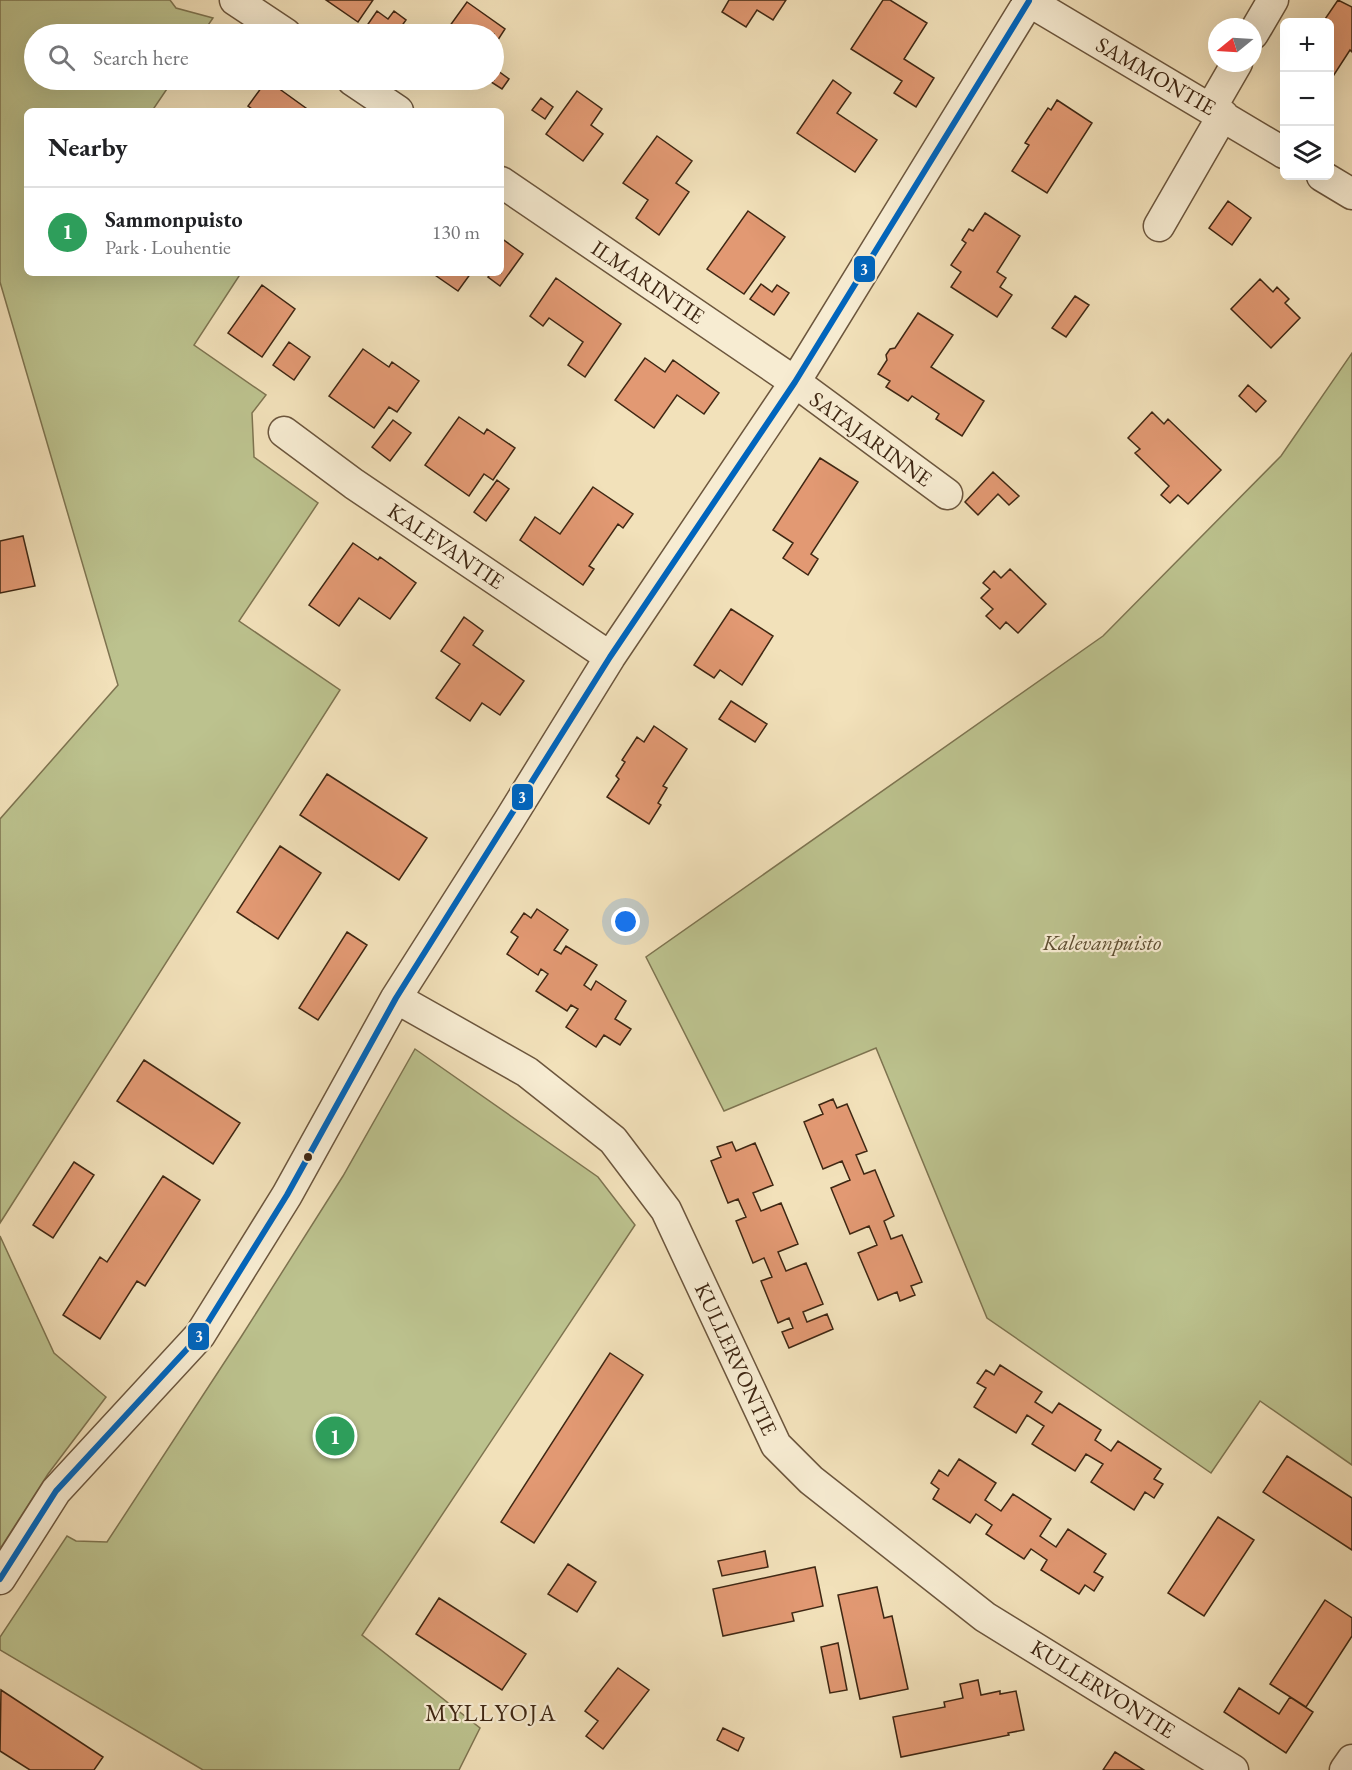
<!DOCTYPE html>
<html lang="en">
<head>
<meta charset="utf-8">
<style>
	body { margin:0; font-family:"EB Garamond",serif; background:#f2f2f2; color:#202124 }
	.controls { position:absolute; right:18px; top:18px; display:grid; overflow:hidden; border-radius:9px; box-shadow:0 6px 24px #0002 }
	.controls button { width:54px; height:54px; display:grid; place-items:center; padding:0; border:0; border-bottom:2px solid #e0e0e0; background:#fff; color:#202124; font:30px sans-serif }
	.compass { position:absolute; left:1208px; top:18px; width:54px; height:54px; border-radius:50%; background:#fff; box-shadow:0 6px 24px #0002; rotate:252deg }
	.you { position:absolute; left:626px; top:922px; width:21px; height:21px; margin:-15px; border:4px solid #fff; border-radius:50%; background:#1a73e8; box-shadow:0 0 0 9px #1a73e833 }
	.badge { display:grid; place-items:center; width:39px; height:39px; border-radius:50%; background:#d93025; color:#fff; font-size:20px; font-weight:700 }
	.pin { position:absolute; translate:-50% -50%; border:3px solid #fff; box-shadow:0 2px 6px #0006 }
	.list { margin:0; padding:0; list-style:none }
	h2 { display:flex; justify-content:space-between; align-items:center; height:78px; margin:0; padding:0 24px; font-size:26px }
	h2 small { font-size:20px; font-weight:400; color:#757577 }
	.list li { display:grid; grid-template-columns:39px 1fr auto; gap:18px; align-items:center; box-sizing:border-box; height:90px; padding:0 24px; border-top:2px solid #e0e0e0 }
	.list b { display:block; font-size:22px; white-space:nowrap }
	.list p { margin:0; font-size:20px; white-space:nowrap; color:#757577 }
	.list em { font-size:20px; font-style:normal; color:#757577 }
	.icon { flex:none; width:33px; height:33px; fill:none; stroke:currentColor; stroke-width:2; stroke-linecap:round; stroke-linejoin:round }
	.map { position:relative; flex:none; width:1352px; height:1770px; overflow:hidden }
	.search { position:absolute; background:#fff; box-shadow:0 6px 24px #0002; left:24px; top:24px; width:480px; height:66px; display:flex; align-items:center; gap:15px; box-sizing:border-box; padding:0 21px; border-radius:33px; color:#757577; font-size:22px }
	.panel { position:absolute; background:#fff; box-shadow:0 6px 24px #0002; left:24px; top:108px; width:480px; height:168px; border-radius:9px }
	.map>svg:first-child { display:block }
	.green { fill:#bcc28e; stroke:#7e7450; stroke-width:1.5 }
	.building { fill:#e29973; stroke:#3f2713; stroke-width:1.5 }
	.lines { fill:none; stroke-linecap:round; stroke-linejoin:round }
	.street-casing { stroke:#6c563d; stroke-width:33 }
	.street { stroke:#f7ecd2; stroke-width:30 }
	.bus-1-casing { stroke:#f7ecd2; stroke-width:10 }
	.bus-1 { stroke:#0065bd; stroke-width:6 }
	.bus-dot { fill:#3f2713; stroke:#f7ecd2; stroke-width:2 }
	.labels { text-anchor:middle; dominant-baseline:central; stroke-width:4.5; stroke-linejoin:round; paint-order:stroke }
	.street-label { font-size:22px; fill:#3f2713; stroke:#f7ecd2 }
	.park-label { font-size:22px; font-style:italic; fill:#5e4e32; stroke:#f7ecd2 }
	.neighbourhood-label { font-size:24px; letter-spacing:1.5px; fill:#3f2713; stroke:#f7ecd2 }
	.line-badge { stroke:#f7ecd2; stroke-width:2 }
	.badge-label { font-size:16px; text-anchor:middle; font-weight:bold; fill:#fff }
</style>
</head>
<body>
<div class="map">
<svg width="1352" height="1770" viewBox="0 0 1352 1770">
	<rect width="100%" height="100%" fill="#f2e1ba"/>
	<filter id="stains"><feTurbulence type="fractalNoise" baseFrequency=".00333" numOctaves="4"/><feColorMatrix values="0 0 0 0 .2 0 0 0 0 .09 0 0 0 0 .02 0 0 0 .5 -.17"/></filter>
	<radialGradient id="worn" r=".72"><stop offset=".6" stop-color="#630" stop-opacity="0"/><stop offset="1" stop-color="#630" stop-opacity=".3"/></radialGradient>
	<!-- green -->
	<path class="green" d="M0,0H170L176,8L213,18L202,34H34V80H173L152,111H27V273H241L194,345L266,395L252,413L254,457L318,503L239,621L340,690L0,1223V819L118,685L0,282Z
		M1352,353V1465L1260,1401L1211,1473L987,1318L876,1048L724,1111L646,957L1103,636L1281,456Z
		M415,1049L598,1177L635,1225L362,1635L480,1728L459,1770H203L0,1650V1637L67,1536L76,1541L107,1542L241,1337L343,1176Z
		M0,1236L54,1353L106,1397L48,1474L0,1549Z"/>
	<!-- building -->
	<path class="building" d="M326,0H373L358,22Z
		M729,0H786L773,20L757,10L746,27L722,12Z
		M883,0H890L927,23L904,59L934,78L916,107L894,93L902,81L851,49Z
		M1338,0L1352,7V52L1350,50L1330,81V22H1323Z
		M467,2L505,29L494,46V34H444Z
		M377,11L388,19L394,11L406,20L396,34H378L366,27Z
		M494,68L509,79L502,89L488,80H494Z
		M267,80L310,111H255L248,106Z
		M833,80L851,93L837,113L877,140L855,172L797,133Z
		M577,91L602,109L591,125L603,134L583,161L546,134Z
		M541,98L553,107L545,119L532,110Z
		M1057,100L1092,123L1047,193L1012,171L1029,145L1025,143L1048,108L1051,110Z
		M657,136L692,161L676,183L689,192L659,235L636,218L648,200L623,183Z
		M1228,201L1251,218L1232,245L1209,228Z
		M748,211L785,237L744,294L707,269Z
		M985,213L1020,236L997,272L1006,278L1000,287L1012,295L997,317L951,287L961,272L951,265L966,243L962,240L969,229L973,231Z
		M501,238L523,254L500,286L488,277L491,273H501Z
		M432,273H471L458,291Z
		M556,278L621,324L585,377L568,365L583,342L549,318L543,326L530,316Z
		M1260,279L1273,292L1277,287L1289,299L1285,303L1300,318L1271,348L1231,309Z
		M761,284L772,292L777,285L789,293L774,315L750,299Z
		M262,285L295,309L262,357L228,333Z
		M1075,296L1089,305L1066,337L1052,328Z
		M918,313L953,335L931,367L984,401L962,436L936,419L939,414L912,396L908,401L886,387L890,381L878,374L887,360L886,355L890,349L895,348Z
		M289,342L310,357L294,380L273,365Z
		M363,349L389,367L392,362L419,381L397,412L389,407L374,428L329,396Z
		M645,358L665,372L673,360L719,393L704,414L677,395L654,428L615,400Z
		M1248,385L1266,401L1256,412L1239,396Z
		M1152,412L1164,424L1168,419L1221,470L1188,504L1178,495L1170,503L1161,495L1169,486L1135,453L1140,449L1128,438Z
		M459,417L484,434L487,429L515,448L493,480L484,474L469,496L425,465Z
		M393,420L411,433L390,461L372,447Z
		M820,458L858,482L811,554L818,559L808,575L783,558L793,543L773,530Z
		M993,472L1019,496L1009,505L998,494L978,515L965,502Z
		M497,480L509,489L486,521L474,512Z
		M593,487L633,514L623,528L618,524L589,566L594,569L583,585L520,540L535,517L560,534Z
		M23,536L35,586L0,593V541Z
		M353,543L378,560L380,557L416,583L390,619L359,598L339,626L309,605Z
		M1010,569L1046,604L1018,633L1006,622L1000,629L986,616L993,609L981,598L990,589L983,583L994,571L1001,578Z
		M731,609L773,636L742,685L720,670L714,678L694,665Z
		M464,617L483,631L473,645L524,681L500,715L482,703L470,721L436,698L460,664L441,651Z
		M731,701L767,724L755,742L719,719Z
		M654,726L687,749L663,786L667,788L658,803L661,805L649,824L607,797L619,779L616,776L625,762L622,760L637,737L644,742Z
		M327,774L427,838L399,880L300,815Z
		M280,846L321,873L278,939L237,912Z
		M537,909L568,930L554,950L561,954L566,946L597,965L584,985L591,990L596,981L626,1001L615,1019L631,1029L620,1045L604,1035L596,1047L566,1027L578,1009L571,1005L567,1011L536,991L548,974L541,969L538,975L507,954L518,937L511,932L524,913L531,918Z
		M347,932L367,945L318,1020L299,1008Z
		M144,1060L240,1123L213,1164L117,1101Z
		M833,1099L837,1108L847,1104L867,1151L856,1155L864,1174L875,1170L894,1216L884,1221L891,1239L902,1235L922,1282L911,1286L915,1295L900,1301L897,1292L878,1300L858,1253L877,1245L869,1226L850,1234L831,1188L850,1180L842,1161L823,1169L804,1122L823,1114L819,1105Z
		M732,1142L736,1151L755,1143L773,1185L753,1193L761,1211L781,1203L798,1244L778,1252L786,1271L806,1263L823,1304L803,1312L807,1322L827,1314L833,1329L789,1348L782,1332L793,1328L789,1318L778,1323L761,1281L772,1277L764,1258L753,1263L736,1221L746,1217L738,1199L728,1203L711,1161L721,1157L717,1147Z
		M74,1162L94,1175L53,1238L33,1225Z
		M163,1176L200,1200L145,1286L137,1281L100,1339L63,1315L100,1257L107,1262Z
		M610,1353L643,1375L534,1543L501,1522Z
		M1000,1365L1042,1392L1035,1402L1052,1413L1059,1403L1101,1430L1095,1440L1111,1451L1118,1441L1161,1469L1154,1479L1163,1484L1154,1498L1145,1492L1134,1510L1091,1482L1103,1464L1086,1454L1075,1471L1032,1444L1044,1426L1027,1415L1016,1433L974,1407L986,1388L977,1383L986,1370L994,1375Z
		M1287,1456L1352,1498V1550L1263,1492Z
		M959,1459L996,1483L985,1500L1001,1511L1013,1494L1051,1519L1040,1536L1056,1547L1068,1529L1106,1554L1094,1572L1103,1577L1094,1591L1085,1585L1079,1594L1041,1570L1047,1560L1031,1549L1024,1559L986,1534L992,1525L976,1514L970,1523L933,1499L939,1489L931,1483L939,1470L948,1476Z
		M1218,1517L1254,1540L1204,1616L1168,1593Z
		M765,1551L768,1567L722,1576L718,1561Z
		M568,1564L596,1582L577,1612L548,1594Z
		M815,1567L823,1606L792,1613L794,1621L723,1636L713,1589Z
		M877,1587L884,1618L892,1616L908,1689L860,1699L838,1595Z
		M439,1598L526,1654L502,1690L416,1634Z
		M1325,1600L1352,1618V1636L1306,1707L1270,1684Z
		M838,1643L847,1690L830,1693L821,1647Z
		M618,1668L649,1690L603,1749L586,1736L598,1721L585,1711Z
		M978,1680L981,1695L1000,1691V1694L1016,1691L1024,1730L1008,1733L1009,1735L901,1757L893,1717L945,1707L944,1702L963,1698L960,1684Z
		M1239,1688L1279,1714L1290,1697L1313,1712L1286,1753L1224,1712Z
		M1,1690L103,1757L94,1770H30L0,1751Z
		M723,1728L744,1738L738,1751L717,1740Z
		M1115,1752L1144,1770H1103Z"/>
	<g class="lines">
		<!-- street casing -->
		<g class="street-casing">
			<path id="street" d="M235,0L286,34
				M1027,0L1284,153
				M1253,34L1273,0
				M352,80L398,111
				M1211,108L1237,63
				M1322,176L1352,194
				M501,182L795,382L947,494
				M1159,226L1223,115
				M284,432L354,484L610,657
				M396,998L527,1072L613,1140L666,1210L776,1445L811,1480L985,1617L1233,1770
				M0,1579L56,1491L200,1335L287,1195L396,998L508,822L610,657L795,382L1029,1
				M1345,1770L1352,1760"/>
		</g>
		<!-- street -->
		<use href="#street" class="street"/>
		<!-- bus-1 casing -->
		<g class="bus-1-casing">
			<path id="bus-1" d="M0,1579L56,1491L200,1335L287,1195L396,998L610,657L795,382L1029,1"/>
		</g>
		<!-- bus-1 -->
		<use href="#bus-1" class="bus-1"/>
	</g>
	<!-- markers -->
	<circle class="bus-dot" cx="308" cy="1157" r="5"/>
	<g class="labels">
		<!-- street labels -->
		<g class="street-label">
			<text transform="translate(1156 76) rotate(30)">SAMMONTIE</text>
			<text transform="translate(648 282) rotate(34)">ILMARINTIE</text>
			<text transform="translate(871 439) rotate(36)">SATAJARINNE</text>
			<text transform="translate(446 546) rotate(34)">KALEVANTIE</text>
			<text transform="translate(736 1359) rotate(65)">KULLERVONTIE</text>
			<text transform="translate(1103 1689) rotate(32)">KULLERVONTIE</text>
		</g>
		<!-- park labels -->
		<g class="park-label">
			<text x="1102" y="942">Kalevanpuisto</text>
		</g>
		<!-- neighbourhood labels -->
		<g class="neighbourhood-label">
			<text x="491" y="1712">MYLLYOJA</text>
		</g>
	</g>
	<g class="line-badge">
		<rect x="853" y="255" width="23" height="28" rx="6" fill="#0065bd"/>
		<rect x="511" y="783" width="23" height="28" rx="6" fill="#0065bd"/>
		<rect x="187" y="1322" width="23" height="29" rx="6" fill="#0065bd"/>
	</g>
	<g class="badge-label">
		<text x="864" y="275">3</text>
		<text x="522" y="803">3</text>
		<text x="199" y="1342">3</text>
	</g>
	<rect width="100%" height="100%" filter="url(#stains)"/>
	<rect width="100%" height="100%" fill="url(#worn)"/>
</svg>
<div class="controls">
<button>+</button>
<button>−</button>
<button><svg class="icon" aria-label="layers" viewBox="0 0 24 24"><path d="M12 4l9 5-9 5-9-5zM3 14l9 5 9-5"/></svg></button>
</div>
<svg class="compass" viewBox="-18 -18 36 36"><path d="M0-13l5 13h-10z" fill="#e53935"/><path d="M0 13l5-13h-10z" fill="#757577"/></svg>
<div class="you"></div>
<div class="pin badge" style="left:335px;top:1436px;background:#2e9e5b">1</div>
<div class="search"><svg class="icon" aria-label="search" viewBox="0 0 24 24"><circle cx="10" cy="10" r="6"/><path d="M15 15l6 6"/></svg>Search here</div>
<section class="panel">
<h2>Nearby<small></small></h2>
<ul class="list">
<li><span class="badge" style="background:#2e9e5b">1</span><div><b>Sammonpuisto</b><p>Park · Louhentie</p></div><em>130 m</em></li>
</ul>
</section>
</div>
</body>
</html>
